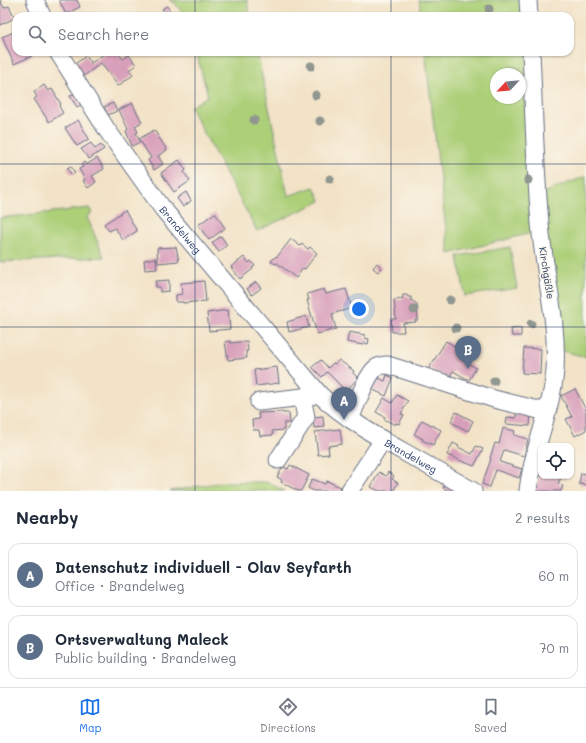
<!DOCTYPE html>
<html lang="en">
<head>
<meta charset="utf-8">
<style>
	body { margin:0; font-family:Mali,sans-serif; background:#f6f6f7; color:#1f2937 }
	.controls { position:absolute; right:12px; bottom:12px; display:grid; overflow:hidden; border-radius:8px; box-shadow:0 1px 3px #0004 }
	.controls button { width:36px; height:36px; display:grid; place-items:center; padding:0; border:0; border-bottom:1px solid #e0e1e3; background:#fff; color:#1f2937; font:20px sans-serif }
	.compass { position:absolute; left:490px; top:68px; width:36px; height:36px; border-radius:50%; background:#fff; box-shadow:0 1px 3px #0004; rotate:244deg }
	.you { position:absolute; left:359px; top:309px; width:14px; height:14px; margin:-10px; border:3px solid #fff; border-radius:50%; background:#1a73e8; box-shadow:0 0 0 6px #1a73e833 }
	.badge { display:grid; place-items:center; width:26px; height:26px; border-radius:50%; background:#1a73e8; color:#fff; font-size:13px; font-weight:700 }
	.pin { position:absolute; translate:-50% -33px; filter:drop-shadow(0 1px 2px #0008) }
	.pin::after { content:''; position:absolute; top:21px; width:14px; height:12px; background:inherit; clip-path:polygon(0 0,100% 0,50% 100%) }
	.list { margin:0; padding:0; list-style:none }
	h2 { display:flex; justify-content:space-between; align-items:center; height:52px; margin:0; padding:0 16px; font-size:17px }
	h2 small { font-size:13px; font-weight:400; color:#747a83 }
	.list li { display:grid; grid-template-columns:26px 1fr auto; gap:12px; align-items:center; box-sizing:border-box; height:64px; margin:0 8px 8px; padding:0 8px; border:1px solid #e0e1e3; border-radius:12px }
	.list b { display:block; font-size:15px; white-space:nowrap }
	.list p { margin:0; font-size:13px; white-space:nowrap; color:#747a83 }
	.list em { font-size:13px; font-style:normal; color:#747a83 }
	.icon { flex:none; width:22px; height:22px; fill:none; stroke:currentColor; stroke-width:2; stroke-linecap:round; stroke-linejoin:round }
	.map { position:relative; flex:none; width:586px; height:491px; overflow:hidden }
	.search { position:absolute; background:#fff; box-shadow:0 1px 3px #0004; left:12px; right:12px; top:12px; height:44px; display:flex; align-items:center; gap:10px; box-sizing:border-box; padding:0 14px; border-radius:12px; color:#747a83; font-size:15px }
	.sheet { height:196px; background:#fff }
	nav { display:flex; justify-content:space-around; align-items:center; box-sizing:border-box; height:56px; border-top:1px solid #e0e1e3; background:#fff; font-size:11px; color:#747a83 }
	nav a { display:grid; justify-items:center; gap:2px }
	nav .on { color:#1a73e8 }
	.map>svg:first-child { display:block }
	.green { fill:#accf78; stroke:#647f6b; fill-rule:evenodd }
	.building { fill:#d89fba }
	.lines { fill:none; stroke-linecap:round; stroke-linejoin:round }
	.minor-casing { stroke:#666e82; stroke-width:19 }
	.minor { stroke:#fff; stroke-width:17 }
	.tree { fill:#909690 }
	.grid { fill:none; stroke:#1b2f5e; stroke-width:1; stroke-opacity:0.55 }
	.labels { text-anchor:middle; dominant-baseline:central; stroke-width:3; stroke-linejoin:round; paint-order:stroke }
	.street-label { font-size:10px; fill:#1b2f5e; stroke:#fbf7ec }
</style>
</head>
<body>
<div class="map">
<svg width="586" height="491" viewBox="0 0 586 491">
	<rect width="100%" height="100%" fill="#fbf7ec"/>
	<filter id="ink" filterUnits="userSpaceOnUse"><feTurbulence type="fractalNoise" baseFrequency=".025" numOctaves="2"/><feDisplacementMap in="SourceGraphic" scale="8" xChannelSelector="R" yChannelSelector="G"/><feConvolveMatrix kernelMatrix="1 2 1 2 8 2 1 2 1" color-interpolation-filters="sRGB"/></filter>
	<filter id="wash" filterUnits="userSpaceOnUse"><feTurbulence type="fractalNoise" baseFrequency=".012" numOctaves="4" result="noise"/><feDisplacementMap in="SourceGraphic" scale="16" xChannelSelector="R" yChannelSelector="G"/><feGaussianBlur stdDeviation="0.9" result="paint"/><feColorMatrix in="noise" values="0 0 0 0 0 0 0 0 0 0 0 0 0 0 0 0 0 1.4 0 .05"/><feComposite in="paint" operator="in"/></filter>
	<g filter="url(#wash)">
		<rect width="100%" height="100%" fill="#f2e2c6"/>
		<!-- green -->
		<path class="green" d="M169,0H247L250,16H185L175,3Z
			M419,0H530L531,16H421Z
			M196,52H257L288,196L314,187L321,201L257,231L190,107L208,96Z
			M425,52H532L540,194L586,176V357L559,350L543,230L449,254ZM496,74H520V98H496Z
			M89,208L92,213L87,217L104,257L0,262V218Z
			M510,247L517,288L465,296L458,256Z
			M223,482H267L284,491H170Z"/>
		<g id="blocks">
			<!-- building -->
			<path class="building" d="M0,0L4,8L9,6L15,18L0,25Z
				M59,0H77L80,7L66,14Z
				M167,6L171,12L166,14L162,9Z
				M16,31V52H30L32,56L14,64L2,37Z
				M107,52H118L123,59L129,55L136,65L129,70L133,75L118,86L101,63L84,76L75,64L86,56L91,63Z
				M44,85L48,91L52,89L61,104L59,106L63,113L49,122L34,99L37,97L34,92Z
				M78,92L84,103L77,107L70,96Z
				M113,103L117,111L108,115L104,107Z
				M132,103L142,122L135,126L138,132L136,133L140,142L132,146L126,131L128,129L119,110Z
				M78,120L89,139L77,146L65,128Z
				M154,130L167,150L158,156L163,164L154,170L148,160L151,158L139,139Z
				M91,143L95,149L101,145L104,149L89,159L81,149Z
				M97,158L104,169L92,176L96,182L88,188L83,181L85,180L79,169L83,167L81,164L84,162L86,165Z
				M179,160L186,170L184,172L190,181L174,192L161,173Z
				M71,166L75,173L72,175L67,168Z
				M186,192L191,201L183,207L177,198Z
				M125,210L137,231L123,240L115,228L109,231L104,224Z
				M215,213L225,228L209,240L198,225Z
				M221,236L227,245L219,252L212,243Z
				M291,239L300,246L302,244L308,249L310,247L317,253L305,269L303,268L296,278L277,263L275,264L271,261L276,256L277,257Z
				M176,247L179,261L158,263L157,248Z
				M244,257L249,263L251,261L255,266L252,268L253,269L240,279L231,267Z
				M156,258L157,269L145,270L144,260Z
				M377,263L382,268L378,272L373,268Z
				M169,280V291L160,292V287H156V281Z
				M204,281L206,301L183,303V302H176V295L182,294L181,283Z
				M256,282L261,288L252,295L247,289Z
				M324,289L326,294L346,289L352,308L332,314L336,329L317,334L307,300H309L307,294Z
				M403,295H407L408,297H411V300L417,304L418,320H415L416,322L403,323L404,332H392L391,319H396L394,300L402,299Z
				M228,310L230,329L209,331L207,313Z
				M306,316L309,327L289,332L287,322Z
				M521,328V336H512L511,329Z
				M349,332L365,335V338L369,339L368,344L364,343L363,345L347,342Z
				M230,341L231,343L247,341L248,351H246L247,358L228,360L225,342Z
				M446,341L464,352L460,359L476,368L469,380L453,371L448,379L429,368Z
				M524,348L541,349L540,374L522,373Z
				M321,360L328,368L333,363L335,364L339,360L354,371L353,373L358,378L346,391L327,372L322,377L312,367Z
				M277,367L279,383L256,386L254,370Z
				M387,375L393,378L386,396L369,388L374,376L385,381Z
				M575,389L586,410V430L575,436L566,419L572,417L561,396Z
				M397,395L408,401L401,414L404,415L399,424L396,423L395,425L384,419L385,417L376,412L384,398L392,403Z
				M517,408L531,409L530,426L506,424L507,417L516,418Z
				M283,412V413H289L290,423H284V430L272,431L273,435L260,436L259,430H253L252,420L259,419L258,413Z
				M456,412L473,421L468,431L451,422Z
				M323,416L324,427L314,428L313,417Z
				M422,420L441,430L433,445L422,440L423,439L414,434Z
				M503,428L515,431L514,435L528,439L524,456L504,450L500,462L522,469L519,478L496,470L490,487L482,484L491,459L490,458L495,443L499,444Z
				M340,429L342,444L328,446L329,454L318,455L315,432Z
				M453,443L459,446L458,447L472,454L476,446L483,449L474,466L447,455Z
				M290,465L309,475L301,491H298L281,482L282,480L277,477L283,467L288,469Z
				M379,472L386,476L388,472L394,476L392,479L398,483L393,491H379L371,487Z
				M581,473L586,474V485L579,484Z
				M540,475L541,476H562L558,483L563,486L561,491H533Z
				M312,479L325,484L327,481L341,487L340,489L344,491H314L308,488Z
				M448,479L467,491H449L443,488Z"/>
		</g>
	</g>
	<g filter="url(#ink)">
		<use href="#blocks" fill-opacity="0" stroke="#666e82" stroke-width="1"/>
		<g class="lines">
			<!-- minor casing -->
			<g class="minor-casing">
				<g id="minor">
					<path d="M35,0L42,16"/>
					<path d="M528,0L529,16"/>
					<path id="s1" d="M58,52L107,130L163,209L320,395C345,418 374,435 404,452C427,465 450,478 473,491"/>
					<path d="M259,402L312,396"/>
					<path d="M350,419C355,408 367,374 376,368C380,365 384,365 388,365L494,399L547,412"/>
					<path d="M278,460L306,417L302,397"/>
					<path d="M350,490L383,440"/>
					<path d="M528,491C532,449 552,411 555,370C558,324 546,279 541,234C535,174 534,113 531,52"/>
				</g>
			</g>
			<!-- minor -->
			<use href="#minor" class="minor"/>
		</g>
		<!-- trees -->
		<g class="tree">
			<circle cx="489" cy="9" r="4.5"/>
			<circle cx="311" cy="66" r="4.5"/>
			<circle cx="316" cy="95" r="4.5"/>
			<circle cx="254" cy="120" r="4.5"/>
			<circle cx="320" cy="121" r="4.5"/>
			<circle cx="330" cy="179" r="4.5"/>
			<circle cx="528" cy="180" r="4.5"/>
			<circle cx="450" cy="300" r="4.5"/>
			<circle cx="414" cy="310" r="4.5"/>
			<circle cx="531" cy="324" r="4.5"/>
			<circle cx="456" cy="328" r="4.5"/>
			<circle cx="494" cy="381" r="4.5"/>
		</g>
	</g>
	<!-- grid -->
	<path class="grid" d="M195,0V16M391,0V16M195,52V491M391,52V491M0,164H586M0,327H586"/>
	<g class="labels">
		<!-- street labels -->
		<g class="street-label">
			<text stroke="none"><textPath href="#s1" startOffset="216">Brandelweg</textPath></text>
			<text transform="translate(547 273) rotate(81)">Kirchgäßle</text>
			<text stroke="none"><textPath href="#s1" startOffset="542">Brandelweg</textPath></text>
		</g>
	</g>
</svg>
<div class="controls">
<button><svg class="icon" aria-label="locate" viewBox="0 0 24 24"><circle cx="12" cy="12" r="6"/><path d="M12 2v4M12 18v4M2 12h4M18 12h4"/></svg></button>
</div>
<svg class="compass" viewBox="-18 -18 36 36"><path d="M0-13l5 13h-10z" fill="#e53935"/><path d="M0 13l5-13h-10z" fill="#747a83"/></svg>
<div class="you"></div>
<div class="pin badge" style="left:344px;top:420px;background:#5c6f8a">A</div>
<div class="pin badge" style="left:468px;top:369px;background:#5c6f8a">B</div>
<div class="search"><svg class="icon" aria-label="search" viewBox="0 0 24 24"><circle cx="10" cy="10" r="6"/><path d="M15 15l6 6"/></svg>Search here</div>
</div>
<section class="sheet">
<h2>Nearby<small>2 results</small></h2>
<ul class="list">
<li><span class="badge" style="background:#5c6f8a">A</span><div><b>Datenschutz individuell - Olav Seyfarth</b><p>Office · Brandelweg</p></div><em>60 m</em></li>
<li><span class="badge" style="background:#5c6f8a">B</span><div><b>Ortsverwaltung Maleck</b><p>Public building · Brandelweg</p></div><em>70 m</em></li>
</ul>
</section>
<nav>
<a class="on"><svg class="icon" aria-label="map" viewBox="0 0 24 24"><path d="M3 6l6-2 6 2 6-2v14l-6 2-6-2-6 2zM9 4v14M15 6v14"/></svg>Map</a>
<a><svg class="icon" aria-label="directions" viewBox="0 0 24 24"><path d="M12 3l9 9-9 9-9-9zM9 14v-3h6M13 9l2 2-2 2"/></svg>Directions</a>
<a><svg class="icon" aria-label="saved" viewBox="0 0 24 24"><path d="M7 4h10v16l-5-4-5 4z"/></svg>Saved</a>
</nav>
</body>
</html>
